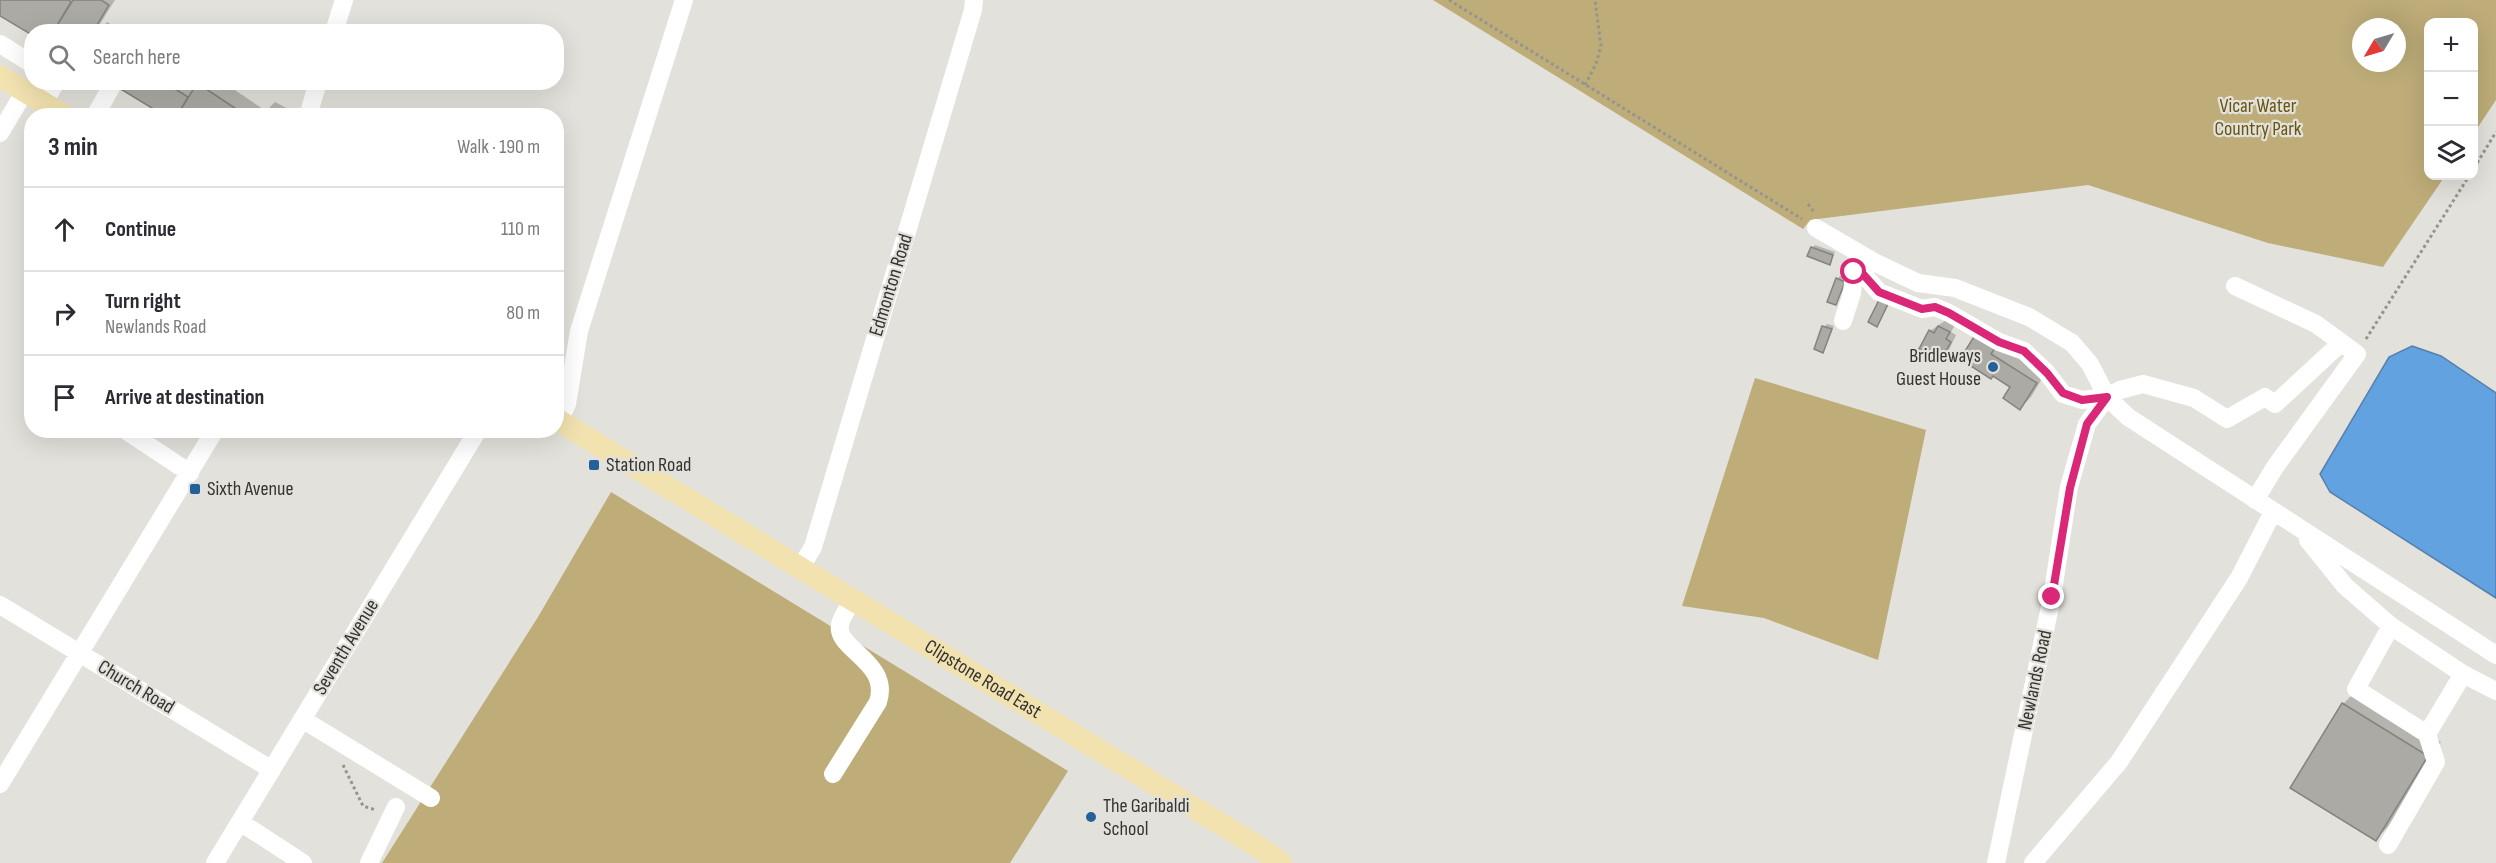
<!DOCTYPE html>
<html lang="en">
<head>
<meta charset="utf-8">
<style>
	body { margin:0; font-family:"Sofia Sans Condensed",sans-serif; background:#f2f2f3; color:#2b2b33 }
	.controls { position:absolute; right:18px; top:18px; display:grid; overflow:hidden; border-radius:12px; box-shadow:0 6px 24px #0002 }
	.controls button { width:54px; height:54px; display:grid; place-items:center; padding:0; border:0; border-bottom:2px solid #e1e1e2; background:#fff; color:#2b2b33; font:30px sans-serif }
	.compass { position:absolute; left:2352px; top:18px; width:54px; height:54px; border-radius:50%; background:#fff; box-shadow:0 6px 24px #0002; rotate:232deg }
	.stop { position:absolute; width:18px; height:18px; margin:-14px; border:4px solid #db2777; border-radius:50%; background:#fff }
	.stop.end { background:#db2777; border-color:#fff; box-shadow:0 2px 6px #0008 }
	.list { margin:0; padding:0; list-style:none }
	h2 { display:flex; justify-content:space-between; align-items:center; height:78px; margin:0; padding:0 24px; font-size:26px }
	h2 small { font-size:20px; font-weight:400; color:#7c7c81 }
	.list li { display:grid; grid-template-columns:39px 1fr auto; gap:18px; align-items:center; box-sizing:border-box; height:84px; padding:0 24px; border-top:2px solid #e1e1e2 }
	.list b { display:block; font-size:22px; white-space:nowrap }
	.list p { margin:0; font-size:20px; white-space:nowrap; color:#7c7c81 }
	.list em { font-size:20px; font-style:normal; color:#7c7c81 }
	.icon { flex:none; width:33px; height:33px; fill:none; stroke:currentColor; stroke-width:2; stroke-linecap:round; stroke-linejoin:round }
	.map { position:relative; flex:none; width:2496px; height:863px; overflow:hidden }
	.search { position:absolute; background:#fff; box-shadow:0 6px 24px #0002; left:24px; top:24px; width:540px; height:66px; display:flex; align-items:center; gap:15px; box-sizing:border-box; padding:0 21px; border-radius:24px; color:#7c7c81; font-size:22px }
	.panel { position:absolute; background:#fff; box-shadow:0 6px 24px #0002; left:24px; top:108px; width:540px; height:330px; border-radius:24px }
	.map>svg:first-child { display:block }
	.green { fill:#bead79; fill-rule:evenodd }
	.water { fill:#63a2e0; stroke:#5581ac; stroke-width:1.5 }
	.shadow { fill:#0003 }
	.building { fill:#acaaa5; stroke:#85837e; stroke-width:1.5 }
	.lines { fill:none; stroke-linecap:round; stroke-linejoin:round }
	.path { stroke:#95948f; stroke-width:3; stroke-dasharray:3 3; stroke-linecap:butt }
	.minor { stroke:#fff; stroke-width:18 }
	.major { stroke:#f2e2b0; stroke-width:22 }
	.route { stroke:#db2777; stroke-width:8 }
	.poi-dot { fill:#256198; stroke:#e3e1db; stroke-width:2 }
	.labels { text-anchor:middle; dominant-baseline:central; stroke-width:4.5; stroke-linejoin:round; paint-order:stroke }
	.park-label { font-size:20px; fill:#675410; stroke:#e3e1db }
	.street-label { font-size:20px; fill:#343431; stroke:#e3e1db }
	.poi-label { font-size:20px; fill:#343431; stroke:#e3e1db; text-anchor:start }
</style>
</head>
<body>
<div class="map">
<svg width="2496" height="863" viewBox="0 0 2496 863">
	<rect width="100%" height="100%" fill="#e3e1db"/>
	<!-- green -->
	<path class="green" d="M1433,0H2496V100L2474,133V22H2428V176H2445L2383,267L2268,243L2088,185L1810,220L1803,229ZM2361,27H2397V63H2361Z
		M1755,378L1926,430L1878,660L1764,618L1682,606Z
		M611,492L1068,771L1010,863H382L538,617Z"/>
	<!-- water -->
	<path class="water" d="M2412,346L2441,356L2496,393V598L2330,492L2320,474L2389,357Z"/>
	<!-- shadow -->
	<path class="shadow" d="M0,0H115L95,32H32L0,14Z
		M107,22L117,28L114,32H99Z
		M125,82H192L197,86L200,82H223L266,111L275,102L290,110L289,116H166Z
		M1815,245L1835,252L1830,263L1812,248Z
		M1840,276L1847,279L1836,303L1837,279Z
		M1946,320L1955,325L1951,332L1956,335L1948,352L1941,359L1930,331Z
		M1827,324L1834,326L1823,351L1824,327Z
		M1987,325L2046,372L2031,397L2020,408L2012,386L1993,374Z
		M2357,690L2441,742L2390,825L2376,839L2343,704Z"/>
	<!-- building -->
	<path class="building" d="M0,0H69L71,2L53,32H32V35L0,16Z
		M73,0H101L109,5L93,32H53Z
		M123,82H164L188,97L177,116H165L119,88Z
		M197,83L247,116H177Z
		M1811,247L1833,255L1830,265L1807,256Z
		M1836,278L1845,282L1836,305L1827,302Z
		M1879,300L1888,304L1877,327L1868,322Z
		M1822,326L1832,329L1823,353L1814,349Z
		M1938,326L1950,332L1946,339L1951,342L1941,360L1919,349L1929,330L1934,333Z
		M1975,335L1995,348L1991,354L2037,383L2020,410L2003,398L2010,387L1993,376L1991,379L1960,359Z
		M2342,703L2428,756L2376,841L2290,788Z"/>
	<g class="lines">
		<!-- path -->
		<path class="path" d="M1449,0L1802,219
			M1585,85L1596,64L1601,46L1595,0
			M2474,168L2496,132
			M1808,204L1814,212
			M2366,339L2469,176
			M343,765L363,806L376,810"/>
		<!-- minor -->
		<path class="minor" d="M334,32L344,0
			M0,44L32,64
			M44,103L56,82
			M95,116L114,82
			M308,116L318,82
			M0,133L25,91
			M1816,228L1876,263L1918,283L1955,288L2029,317L2072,343L2090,364L2107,397L2128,417L2496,655
			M2235,286L2316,324L2357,354L2275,467L2255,500
			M1843,321L1852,293L1854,272L1862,273L1879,292L1922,309L1935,307L1949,313L1999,342L2024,351L2047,373L2063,394L2082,400L2107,397L2120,390L2143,384L2194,398L2227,419L2265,397L2275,404L2341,343
			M559,421L567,404L579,331L684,0
			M125,430L190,473
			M2308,540L2345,586L2391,626L2463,674L2496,691
			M801,567L813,547L973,10L974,0
			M0,605L272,770
			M2391,626L2356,689L2427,734
			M302,719L431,798
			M833,774L878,702C891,662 835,649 840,625C841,617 849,607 853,600
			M0,784L215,430
			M240,822L303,863
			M2388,845L2436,762L2427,734L2463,674
			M215,863L478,430
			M369,863L396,807
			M1996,863L2052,597L2069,487L2087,424L2107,397
			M2033,863L2119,762L2239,578L2273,512"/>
		<!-- major -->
		<g class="major">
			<path d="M0,76L65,116"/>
			<path id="s1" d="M556,419L1260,848L1281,863"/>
		</g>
	</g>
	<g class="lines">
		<!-- route -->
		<path class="route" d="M1854,272L1862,273L1879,292L1922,309L1935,307L1949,313L1999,342L2024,351L2047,373L2063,393L2082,400L2107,397L2087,424L2070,488L2052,597"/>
	</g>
	<!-- markers -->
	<g class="poi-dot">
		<circle cx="1993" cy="367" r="6"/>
		<rect x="588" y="459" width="12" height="12" rx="3"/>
		<rect x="189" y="483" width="12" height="12" rx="3"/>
		<circle cx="1091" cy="817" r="6"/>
	</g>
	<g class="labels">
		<!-- park labels -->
		<g class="park-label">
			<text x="2258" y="106">Vicar Water<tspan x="2258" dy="23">Country Park</tspan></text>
		</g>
		<!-- street labels -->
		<g class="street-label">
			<text transform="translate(891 285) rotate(-73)">Edmonton Road</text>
			<text transform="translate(346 647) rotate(-59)">Seventh Avenue</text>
			<text stroke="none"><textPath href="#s1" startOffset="500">Clipstone Road East</textPath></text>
			<text transform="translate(2035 680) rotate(-78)">Newlands Road</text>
			<text transform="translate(136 687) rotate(31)">Church Road</text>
		</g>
		<!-- poi labels -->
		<g class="poi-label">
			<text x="1981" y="356" text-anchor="end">Bridleways<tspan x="1981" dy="23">Guest House</tspan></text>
			<text x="606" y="465">Station Road</text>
			<text x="207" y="489">Sixth Avenue</text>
			<text x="1103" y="806">The Garibaldi<tspan x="1103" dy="23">School</tspan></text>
		</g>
	</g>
</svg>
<div class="controls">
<button>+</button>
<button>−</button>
<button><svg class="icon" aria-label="layers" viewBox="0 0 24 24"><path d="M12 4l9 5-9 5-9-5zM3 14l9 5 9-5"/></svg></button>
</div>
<svg class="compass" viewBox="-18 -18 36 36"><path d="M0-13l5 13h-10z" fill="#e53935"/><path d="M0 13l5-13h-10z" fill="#7c7c81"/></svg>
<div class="stop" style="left:1854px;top:272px"></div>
<div class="stop end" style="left:2052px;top:597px"></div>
<div class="search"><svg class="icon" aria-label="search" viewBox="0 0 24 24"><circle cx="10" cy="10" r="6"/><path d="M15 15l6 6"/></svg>Search here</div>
<section class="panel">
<h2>3 min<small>Walk · 190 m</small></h2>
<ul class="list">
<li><svg class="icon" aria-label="ahead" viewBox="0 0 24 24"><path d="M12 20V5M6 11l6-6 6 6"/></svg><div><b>Continue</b></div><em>110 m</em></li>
<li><svg class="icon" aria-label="right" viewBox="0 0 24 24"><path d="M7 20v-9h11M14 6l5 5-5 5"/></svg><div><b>Turn right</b><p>Newlands Road</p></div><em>80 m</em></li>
<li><svg class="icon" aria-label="arrive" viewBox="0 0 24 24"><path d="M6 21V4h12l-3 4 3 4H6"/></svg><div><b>Arrive at destination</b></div></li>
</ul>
</section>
</div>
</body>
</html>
